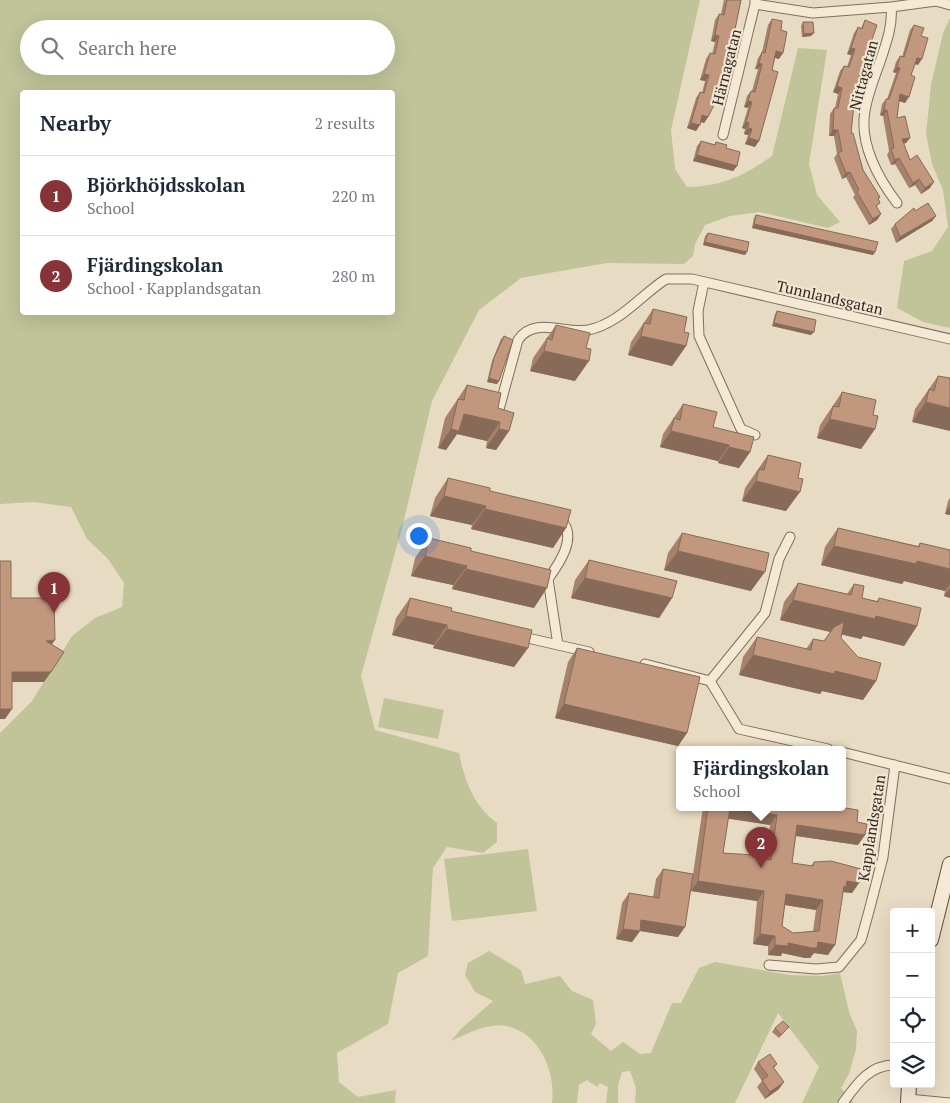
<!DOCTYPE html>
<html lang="en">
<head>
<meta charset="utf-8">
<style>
	body { margin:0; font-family:"PT Serif",serif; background:#f2f2f3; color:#1f2937 }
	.controls { position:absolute; right:15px; bottom:15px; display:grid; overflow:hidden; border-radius:5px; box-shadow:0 5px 20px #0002 }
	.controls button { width:45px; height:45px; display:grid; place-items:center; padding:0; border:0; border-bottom:1px solid #e0e1e3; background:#fff; color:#1f2937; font:25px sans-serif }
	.you { position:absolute; left:418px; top:535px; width:18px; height:18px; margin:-12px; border:4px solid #fff; border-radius:50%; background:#1a73e8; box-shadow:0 0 0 8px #1a73e833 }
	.badge { display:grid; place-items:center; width:32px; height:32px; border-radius:50%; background:#873438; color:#fff; font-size:16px; font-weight:700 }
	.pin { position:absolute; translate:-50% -41px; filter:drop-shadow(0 1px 2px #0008) }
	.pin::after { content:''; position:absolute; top:26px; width:18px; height:15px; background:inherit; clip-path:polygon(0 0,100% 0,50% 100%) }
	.popup { position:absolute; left:676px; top:746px; width:170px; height:65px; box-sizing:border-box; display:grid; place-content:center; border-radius:5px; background:#fff; filter:drop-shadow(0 1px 4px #0005); font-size:16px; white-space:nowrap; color:#747a83 }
	.popup b { font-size:19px; color:#1f2937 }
	.popup::after { content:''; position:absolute; left:50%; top:100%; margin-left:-10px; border:10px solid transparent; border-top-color:#fff }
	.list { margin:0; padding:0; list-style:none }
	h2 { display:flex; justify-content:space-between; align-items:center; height:65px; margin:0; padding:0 20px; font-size:21px }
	h2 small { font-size:16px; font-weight:400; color:#747a83 }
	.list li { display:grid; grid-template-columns:32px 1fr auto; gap:15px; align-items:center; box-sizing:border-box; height:80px; padding:0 20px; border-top:1px solid #e0e1e3 }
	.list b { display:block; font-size:19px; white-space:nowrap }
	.list p { margin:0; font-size:16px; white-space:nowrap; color:#747a83 }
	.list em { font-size:16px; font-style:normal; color:#747a83 }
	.icon { flex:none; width:28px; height:28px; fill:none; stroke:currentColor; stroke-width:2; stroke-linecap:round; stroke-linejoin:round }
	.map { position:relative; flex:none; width:950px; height:1103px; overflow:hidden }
	.search { position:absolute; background:#fff; box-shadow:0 5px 20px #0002; left:20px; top:20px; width:375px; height:55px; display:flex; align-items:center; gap:12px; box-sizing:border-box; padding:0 18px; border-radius:28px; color:#747a83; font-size:19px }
	.panel { position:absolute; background:#fff; box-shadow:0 5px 20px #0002; left:20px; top:90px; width:375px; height:225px; border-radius:5px }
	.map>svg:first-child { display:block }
	.green { fill:#c1c499; fill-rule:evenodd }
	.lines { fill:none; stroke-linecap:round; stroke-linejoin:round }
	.street-casing { stroke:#806e5c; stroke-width:11 }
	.secondary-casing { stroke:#614f3f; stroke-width:16 }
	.street { stroke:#f4e9d5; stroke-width:9 }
	.secondary { stroke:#f4e9d5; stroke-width:14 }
	.wall { fill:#a6826c; fill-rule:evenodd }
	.shaded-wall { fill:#876a58 }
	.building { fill:#c1977e; stroke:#876a58; fill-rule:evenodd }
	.labels { text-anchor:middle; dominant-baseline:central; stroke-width:4.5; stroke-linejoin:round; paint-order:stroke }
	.street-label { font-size:15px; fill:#32271e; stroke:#f0e6d2 }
</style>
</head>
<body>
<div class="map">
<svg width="950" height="1103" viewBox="0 0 950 1103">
	<rect width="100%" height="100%" fill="#e8dbc3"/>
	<!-- green -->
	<path class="green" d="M0,0H700L671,130L675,169L687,187C723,186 743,176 772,156L798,48L827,50L809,164L817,195L840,222L828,228L760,212L730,216L705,225L695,244L693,256L684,264L607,263L521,278L479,310L432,401L403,524L361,676L375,730L459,753C465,781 473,805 497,823V842L483,853L447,847L433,868L428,956L398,973L388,1024L337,1053L339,1082L358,1097L396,1090L395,1103H0V733L32,701L72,636L95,618L122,607L124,583L108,559L87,539L71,507L33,502L0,504ZM29,29H386V66H29ZM22,92H392V312H22Z
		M950,18V328L923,322L897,308L904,261L932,251L948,227L943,190L932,164L926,134L931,85L943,33Z
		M384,698L444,710L438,739L378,727Z
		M528,849L537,911L452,921L444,859Z
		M489,951L521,970L525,984L560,976L572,991L593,1000L596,1024L591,1034L611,1051L623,1042L640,1054L651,1053L672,1003H681L699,968L715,962L789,975L822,976L840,973L849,1012L857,1031L856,1049L849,1074L841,1088L854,1103H802L819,1067L778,1013L735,1103H635L636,1088L630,1071L622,1072L618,1085V1103H606L608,1087L600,1083L597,1087L587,1080L579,1085L577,1103H552C557,1065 531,1016 486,1027C474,1030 462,1036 451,1041L462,1028L493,1001L475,992L465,975L468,963Z"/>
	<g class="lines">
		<!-- street casing -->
		<g class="street-casing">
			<path id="street" d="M755,0V4L813,13L891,7L936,1L950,5
				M891,7C893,23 887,41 882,56C876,74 868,92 865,111C859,143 878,178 897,203
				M723,135L755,4
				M704,282L698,311L699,336L741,429L755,435
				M498,413L518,340C534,316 564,334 588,330C619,324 641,295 666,279H692L950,339
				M561,520C578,537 559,564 548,579L558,645L589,652
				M519,636L558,645
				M645,664L710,681L739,729L828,749
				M710,681L765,613L779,559L790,537
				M842,752L950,779
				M769,965L816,969L839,967L861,940L869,911L883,857L895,765
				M908,1099L950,1103
				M843,1103C856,1085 869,1065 894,1065"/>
		</g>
		<!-- secondary casing -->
		<g class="secondary-casing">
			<path id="secondary" d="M931,940L950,864
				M908,1103L909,1084"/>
		</g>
		<!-- street -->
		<use href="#street" class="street"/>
		<!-- secondary -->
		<use href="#secondary" class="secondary"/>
	</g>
	<!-- wall -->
	<path class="wall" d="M724,0H741L708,117L704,123L701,122L696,131L687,128L696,98L700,92L702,93L705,81L700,80L706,59L710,53L712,54L715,42L711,41L715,20L719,14H721Z
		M772,19L781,30L779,59L775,58L755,147L745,144L748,135L744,134L745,129L742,128L748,108L744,107L747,96L751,91H752L758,69H755L758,58L762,52L768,25Z
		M865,20L853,95L851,133L863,170L880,197L878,200L877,208L881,214L877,220L869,225L853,197L855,195L846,177L842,179L834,158L837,154L834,136H829L830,114L834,108H835L838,94L833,92L840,71L844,66L847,67L851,55L847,54L854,33L858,27L861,28Z
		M803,22L811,36L802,37L801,26Z
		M914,25L921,36L918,65L915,64L911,75L905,103L899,101L897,118L910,138L906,143L903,144L910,160L930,188L921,194L915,185L909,188L895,164L891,165L887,155L889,151L883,116L880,115L882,104L886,99H887L896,73L893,72L896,62L900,56L902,57L910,30Z
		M701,141L714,145L716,142L726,148L737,166L733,171L693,161L697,146Z
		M915,211L936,216L932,221L896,243L891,229L895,224Z
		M756,215L875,252L873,255L752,228L754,218Z
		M708,233L745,255L703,245L705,236Z
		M653,309L684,332L686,346L672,366L628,355L631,342Z
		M777,311L811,335L772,326L775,314Z
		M556,325L575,381L530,371L533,358Z
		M504,336L497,384L487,382L492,361L501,339Z
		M938,376L950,378L912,422L915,409Z
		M467,385L498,408L509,431L496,450L486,448L487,441L457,434L446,450L438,448L445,418Z
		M842,392L873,415L875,429L861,449L817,438L820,425Z
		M683,404L713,427L750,452L739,468L718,463V461L660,447L663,434Z
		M768,455L786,511L742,501L745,488Z
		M448,478L490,491L566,528L553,548L471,529L472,525L430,516L435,498Z
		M950,498V515L945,514L948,501Z
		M838,528L918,546L920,543L950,550V598L944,596L945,591L904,581L902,584L821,565L825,547Z
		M682,533L751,591L664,570L668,553Z
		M429,538L534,608L452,589L453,585L411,576L415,558Z
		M589,560L672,598L659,618L571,598L575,580Z
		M798,583L847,594L854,584L862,598L877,601L879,598L917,626L904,646L863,636L861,639L841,634V638L876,681L863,700L822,691L820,694L739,675L743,657L757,637L806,649L813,639L824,641L830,632L780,620L784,602Z
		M410,598L451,611L528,648L514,667L433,648L434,645L392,635L396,618Z
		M577,648L687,733L678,746L555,718L568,662Z
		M703,807H839L857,822L858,845L796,836L792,863L811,866L814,862L859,883L852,893L843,892L828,955L814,953L810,958H805L782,953L781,956L768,955V946L753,944L757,901L691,891L678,937L640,931L632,942L616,939L622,903L629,893L653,897L656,879L663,869L693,874ZM728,818L770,825L765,859L723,853ZM785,905L816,910L813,931L793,933L782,926Z
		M789,1027L779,1038L772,1032L775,1028Z
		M758,1062L777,1064L774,1068L779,1089L765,1099L757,1087L762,1081L754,1069Z"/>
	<!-- shaded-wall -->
	<path class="shaded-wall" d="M814,33L811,36L802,37L804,34Z
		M715,35L719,36L715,42L711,41Z
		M851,48L855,49L851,55L847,54Z
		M776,51L783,53L779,59L772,57Z
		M917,58L922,59L918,65L913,63Z
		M759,63L762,64L758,69H755Z
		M897,67L900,68L896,73L893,72Z
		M704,74L709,75L705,81L700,80Z
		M837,86L842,88L838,94L833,92Z
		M900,94L909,97L905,103L896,100Z
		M748,101L752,102L748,108L744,107Z
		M884,110H887L883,116L880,115Z
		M702,115L708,117L704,123L698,121Z
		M746,122L749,123L745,129L742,128Z
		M691,123L700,125L696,131L687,128Z
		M748,128L752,129L748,135L744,134Z
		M833,130H838L834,136H829Z
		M749,138L759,141L755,147L745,144Z
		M910,138L906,143L898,145L902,139Z
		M697,155L737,166L733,171L693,161Z
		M899,158L895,164L891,165L895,160Z
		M850,172L846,177L842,179L846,173Z
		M919,179L915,185L909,188L913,183Z
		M934,182L930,188L921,194L925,188Z
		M881,214L877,220L869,225L873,219Z
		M936,216L932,221L896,243L900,237Z
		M754,224L875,252L873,255L752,228Z
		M705,242L747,252L745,255L703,245Z
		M774,323L814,332L811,335L772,326Z
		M641,336L686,346L672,366L628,355Z
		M544,351L589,361L575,381L530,371Z
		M489,378L499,381L497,384L487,382Z
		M926,402L950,408V431L912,422Z
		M464,414L500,422L487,441L457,434L446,450L438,448L451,429Z
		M830,419L875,429L861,449L817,438Z
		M499,429L509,431L496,450L486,448Z
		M671,431L729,445L718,461L660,447Z
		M729,447L750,452L739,468L718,463Z
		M756,481L800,492L786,511L742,501Z
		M444,496L486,506L472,525L430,516Z
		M950,506V515L945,514Z
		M485,509L566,528L553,548L471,529Z
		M834,546L917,561L950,569V584L945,591L904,581L902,584L821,565Z
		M678,551L765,572L751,591L664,570Z
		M425,556L467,566L453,585L411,576Z
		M466,569L547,588L534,608L452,589Z
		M585,578L672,598L659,618L571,598Z
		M950,588V598L944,596Z
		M793,600L876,616L917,626L904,646L863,636L861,639L780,620Z
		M406,616L447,625L434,645L392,635Z
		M447,629L528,648L514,667L433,648Z
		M55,640L48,650L46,641Z
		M753,655L835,671L876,681L863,700L822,691L820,694L739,675Z
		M12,672H51L44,682H5Z
		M564,704L687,733L678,746L555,718Z
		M0,709H12L5,719H0Z
		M730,808L777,815L770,825L723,818Z
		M797,825L865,835L858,845L790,835Z
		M698,881L764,891L757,901L691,891Z
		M847,881L859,883L852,893L843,892L839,897Z
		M786,894L823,900L816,910L779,904Z
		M641,920L685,927L678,937L634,930Z
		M623,929L640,931L632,942L616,939Z
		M760,934L775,936L768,946L753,944Z
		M818,942L835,945L828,955L814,953L810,958H805L782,953L781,956L768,955L775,945L788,943Z
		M784,1082L779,1089L765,1099L770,1092Z"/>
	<!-- building -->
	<path class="building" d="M727,0H741L730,54L713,107L708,117L702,115L700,125L691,123L700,92L704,93L709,75L704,74L710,53L715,54L719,36L715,35L719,14L724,15Z
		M772,19L782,21L781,30L787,32L783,53L776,51L772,70L778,72L759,141L749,138L752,129L748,128L749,123L746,122L752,102L748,101L751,91L755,92L762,64L759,63L762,52L765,53Z
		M865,20L877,25L853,95H855L851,133H853L863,170L880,197L878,198L880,203L876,206L881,214L873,219L857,192L859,190L850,172L846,173L838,153L842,151L838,130H833L834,108H838L842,88L837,86L844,66L849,67L855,49L851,48L858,27L862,29Z
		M803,22H813L814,33L804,34Z
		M914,25L924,28L921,36L928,38L922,59L917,58L914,67L911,75L915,77L909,97L900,94L897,118L905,116L910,138L902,139L910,160L917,155L934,182L925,188L919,179L913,183L899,158L895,160L891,149L894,148L887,110H884L886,99H889L900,68L897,67L900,56L904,57Z
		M701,141L715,145L716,142L727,145L726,148L740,152L737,166L697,155Z
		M928,203L936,216L900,237L895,224L914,208L915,211Z
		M756,215L878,242L875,252L754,224Z
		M708,233L749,242L747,252L705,242Z
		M653,309L687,317L684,332L689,333L686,346L641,336L644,323L650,324Z
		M777,311L816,320L814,332L774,323Z
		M556,325L590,333L586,348L591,349L589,361L544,351L547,338L552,340Z
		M504,336L513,340L499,381L489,378L494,358Z
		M938,376L950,378V408L926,402L929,389L934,391Z
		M467,385L501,393L498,408L514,413L509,431L499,429L500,422L464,414L459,431L451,429L458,399L464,400Z
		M842,392L876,400L873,415L878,416L875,429L830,419L833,406L839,407Z
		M683,404L717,412L713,427L754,437L750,452L729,447V445L671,431L674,418L680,420Z
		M768,455L801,463L798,478L803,479L800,492L756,481L759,469L764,470Z
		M448,478L490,488V491L571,510L566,528L485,509L486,506L444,496Z
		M838,528L919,547L920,543L950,550V569L917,561L916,564L834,546Z
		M682,533L769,553L765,572L678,551Z
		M429,538L471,548V551L551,570L547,588L466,569L467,566L425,556Z
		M589,560L677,581L672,598L585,578Z
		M0,561H11V598H54L55,640L46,641L64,652L51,672H12V709H0Z
		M798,583L851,595L854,584L864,586L862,598L878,602L879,598L921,608L917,626L876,616L875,619L793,600Z
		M410,598L452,608L451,611L532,630L528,648L447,629V625L406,616Z
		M844,622L841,638L858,657L881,663L876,681L835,671L834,674L753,655L757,637L811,650L813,639L824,641L834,627Z
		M577,648L700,677L687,733L564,704Z
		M708,807H839L858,810L857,822L867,824L865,835L797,825L792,863L813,866L814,862L831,861L861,869L859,883L847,881L846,887L844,886L835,945L818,942L817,948H812L788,943V946L775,945V936L760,934L764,891L698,881ZM730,808L777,815L771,860L753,857L754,855L723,853ZM786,894L823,900L819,931L793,933L782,926Z
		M663,869L693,874L685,927L641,920L640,931L623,929L629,893L659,898Z
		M783,1021L789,1027L781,1035L775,1028Z
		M770,1054L777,1064L773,1067L784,1082L770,1092L762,1080L768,1076L758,1062Z"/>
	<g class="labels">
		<!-- street labels -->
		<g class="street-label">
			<text transform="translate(726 67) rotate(-76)">Härnagatan</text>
			<text transform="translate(863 75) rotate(-75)">Nittagatan</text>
			<text transform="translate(830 297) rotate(13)">Tunnlandsgatan</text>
			<text transform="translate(871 828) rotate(-81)">Kapplandsgatan</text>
		</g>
	</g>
</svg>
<div class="controls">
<button>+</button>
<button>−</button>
<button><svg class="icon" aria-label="locate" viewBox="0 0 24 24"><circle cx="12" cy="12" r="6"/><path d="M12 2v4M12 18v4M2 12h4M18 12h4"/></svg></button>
<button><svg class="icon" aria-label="layers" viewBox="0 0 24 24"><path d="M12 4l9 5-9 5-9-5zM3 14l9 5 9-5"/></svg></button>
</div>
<div class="you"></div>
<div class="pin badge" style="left:54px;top:613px">1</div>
<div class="pin badge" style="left:761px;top:868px">2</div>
<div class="popup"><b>Fjärdingskolan</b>School</div>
<div class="search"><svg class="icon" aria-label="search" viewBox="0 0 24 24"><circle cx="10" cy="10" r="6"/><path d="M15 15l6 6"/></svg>Search here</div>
<section class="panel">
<h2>Nearby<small>2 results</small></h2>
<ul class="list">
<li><span class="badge">1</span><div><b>Björkhöjdsskolan</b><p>School</p></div><em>220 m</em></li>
<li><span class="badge">2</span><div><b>Fjärdingskolan</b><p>School · Kapplandsgatan</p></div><em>280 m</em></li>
</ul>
</section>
</div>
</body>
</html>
